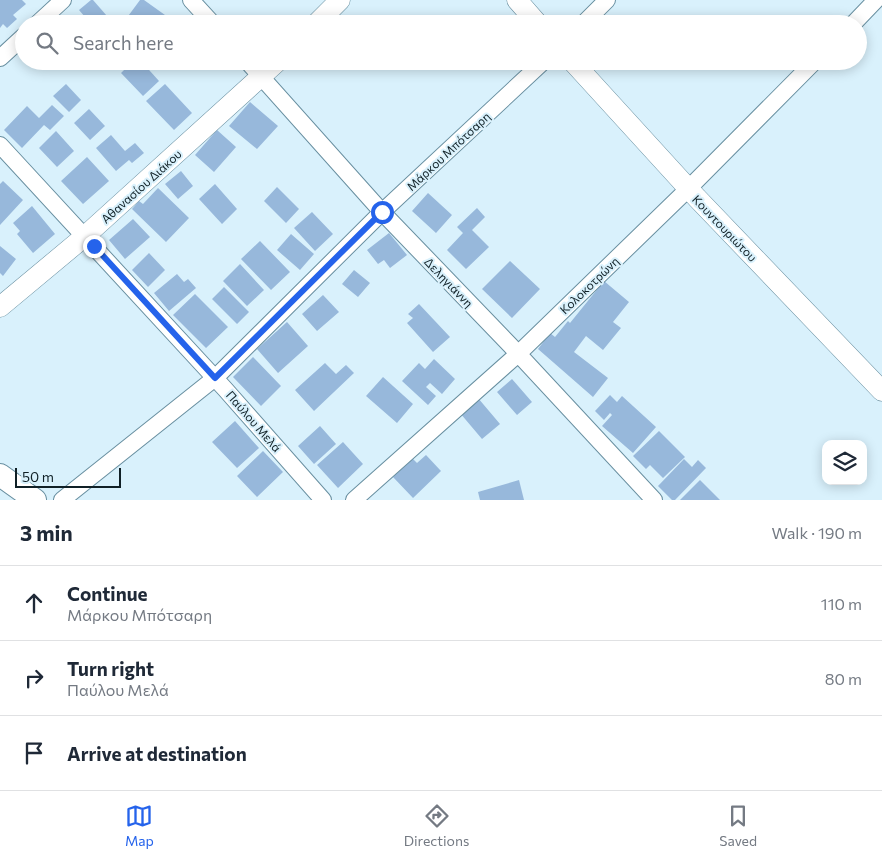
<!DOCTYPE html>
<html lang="en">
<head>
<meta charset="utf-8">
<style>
	body { margin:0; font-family:Commissioner,sans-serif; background:#f2f2f3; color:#1f2937 }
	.controls { position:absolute; right:15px; bottom:15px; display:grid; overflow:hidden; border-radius:10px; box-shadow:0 2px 12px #0003 }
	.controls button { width:45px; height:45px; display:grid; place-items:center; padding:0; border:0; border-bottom:1px solid #e0e1e3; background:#fff; color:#1f2937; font:25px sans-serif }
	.scale { position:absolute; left:15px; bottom:12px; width:106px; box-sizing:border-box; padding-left:5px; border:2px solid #102026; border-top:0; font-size:14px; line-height:18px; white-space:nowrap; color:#102026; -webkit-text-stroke:4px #d9f1fc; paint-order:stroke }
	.stop { position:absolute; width:15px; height:15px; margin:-11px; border:4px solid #2563eb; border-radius:50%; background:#fff }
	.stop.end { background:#2563eb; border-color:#fff; box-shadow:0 1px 5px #0008 }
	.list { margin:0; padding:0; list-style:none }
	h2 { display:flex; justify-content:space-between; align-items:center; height:65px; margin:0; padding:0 20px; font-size:21px }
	h2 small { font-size:16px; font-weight:400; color:#747a83 }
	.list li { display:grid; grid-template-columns:32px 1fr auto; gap:15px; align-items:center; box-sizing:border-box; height:75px; padding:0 20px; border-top:1px solid #e0e1e3 }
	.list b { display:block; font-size:19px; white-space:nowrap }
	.list p { margin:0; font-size:16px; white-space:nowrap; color:#747a83 }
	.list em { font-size:16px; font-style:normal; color:#747a83 }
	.icon { flex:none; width:28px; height:28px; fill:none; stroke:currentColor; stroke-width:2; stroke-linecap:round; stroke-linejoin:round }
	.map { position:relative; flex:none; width:882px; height:500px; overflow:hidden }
	.search { position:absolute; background:#fff; box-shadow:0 2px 12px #0003; left:15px; right:15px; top:15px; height:55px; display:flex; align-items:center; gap:12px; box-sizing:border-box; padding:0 18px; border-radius:28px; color:#747a83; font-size:19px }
	.sheet { height:290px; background:#fff }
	nav { display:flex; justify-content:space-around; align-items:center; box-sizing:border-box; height:70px; border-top:1px solid #e0e1e3; background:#fff; font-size:14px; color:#747a83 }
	nav a { display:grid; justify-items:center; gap:2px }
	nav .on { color:#2563eb }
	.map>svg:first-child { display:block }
	.building { fill:#97b8db }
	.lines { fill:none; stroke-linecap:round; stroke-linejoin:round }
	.minor-casing { stroke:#688fa0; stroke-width:18 }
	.tertiary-casing { stroke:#688fa0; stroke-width:21 }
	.secondary-casing { stroke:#688fa0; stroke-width:24 }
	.minor { stroke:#fff; stroke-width:16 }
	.tertiary { stroke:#fff; stroke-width:20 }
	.secondary { stroke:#fff; stroke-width:22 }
	.route { stroke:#2563eb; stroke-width:6 }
	.labels { text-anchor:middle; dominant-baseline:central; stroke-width:4; stroke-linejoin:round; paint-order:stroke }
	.street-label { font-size:12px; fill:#102026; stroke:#d9f1fc }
</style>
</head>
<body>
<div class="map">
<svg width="882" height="500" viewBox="0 0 882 500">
	<rect width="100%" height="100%" fill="#d9f1fc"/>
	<!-- building -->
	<path class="building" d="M0,0H22L26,4L13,15L17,19L7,28L3,24L0,28Z
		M91,0H93L114,24H91L79,10Z
		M140,0H144L165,15L158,24L123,23Z
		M133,61H141L159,81L143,96L121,73Z
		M66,84L81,100L69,112L53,96Z
		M165,84L192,113L174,130L146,101Z
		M250,102L278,126L257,149L229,126Z
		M52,105L64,116L50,130L44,125L22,148L4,130L27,106L39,118Z
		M89,109L105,126L90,140L74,123Z
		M217,130L236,147L214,172L195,155Z
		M56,131L74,151L57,167L39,148Z
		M111,135L125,151L135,143L144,153L132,163L129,160L116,171L96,148Z
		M87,157L109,181L83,204L61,181Z
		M181,171L193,186L178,199L165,184Z
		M3,181L23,200L0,225V184Z
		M215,184L237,209L222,224L199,199Z
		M277,187L299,209L286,223L264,201Z
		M158,188L189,218L166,242L132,209L139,201L143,204Z
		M428,193L452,215L436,233L412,211Z
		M32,206L55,234L33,253L17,234L20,231L13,223Z
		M477,208L485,217L472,230L489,247L466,269L447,250L463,233L457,227Z
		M312,212L333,234L315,251L294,228Z
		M133,219L150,237L125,259L109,240Z
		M389,233L407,255L390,268L384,260L378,264L367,250Z
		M291,234L314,254L300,270L277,250Z
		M260,241L290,272L271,290L241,259Z
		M0,246L16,259L3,276L0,273Z
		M149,253L165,270L148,287L132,270Z
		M510,261L540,289L512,318L482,289Z
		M240,264L264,290L247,306L223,281Z
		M354,270L370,283L358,297L342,284Z
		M177,274L184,282L188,279L196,288L169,311L154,293Z
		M604,281L629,302L613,322L621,328L603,350L586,336L574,352L608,378L593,397L538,349L550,333L555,337L568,321L570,323Z
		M224,287L249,312L237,324L212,299Z
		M195,294L228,327L206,348L173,315Z
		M323,295L339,312L317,331L302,314Z
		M419,304L450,337L433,352L407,323L413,318L408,314Z
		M287,322L308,346L278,373L257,349Z
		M253,357L281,386L261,406L233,377Z
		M434,359L455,379L442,394L430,383L426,387L436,396L428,405L402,381L419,363L425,369Z
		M325,363L336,374L346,365L354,373L314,411L295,390Z
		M383,377L413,404L397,423L366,396Z
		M512,379L532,402L517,415L497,392Z
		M610,395L617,402L622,396L656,427L633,453L602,426L612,415L610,413L604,420L595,411Z
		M478,398L500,424L482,439L460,413Z
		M235,421L259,448L237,468L212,442Z
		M320,426L336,444L314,464L298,446Z
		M659,431L685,457L663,478L650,465L646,469L633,456Z
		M343,442L363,464L338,488L317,465Z
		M263,451L283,472L257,497L237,476Z
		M426,455L441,471L413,498L393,477L413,459L417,463Z
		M684,459L692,467L698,460L706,468L675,500H672L658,486Z
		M519,480L524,500H480L478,492Z
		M700,480L720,500H680Z"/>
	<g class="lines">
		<!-- minor casing -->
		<g class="minor-casing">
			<path id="minor" d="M191,0L213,24
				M37,24L63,0
				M583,24L607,0
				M853,24L876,0
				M0,58L24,36
				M247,61L382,212L510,345L654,500
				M0,145L225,389L323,500
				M62,500L215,378L382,212L544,61
				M354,500L518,354L688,189L815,61"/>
		</g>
		<!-- tertiary casing -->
		<g class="tertiary-casing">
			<path id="tertiary" d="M517,0L538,24
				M316,24L340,0
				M572,61L697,198L882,391
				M0,307L84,237L278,61"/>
		</g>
		<!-- secondary casing -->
		<g class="secondary-casing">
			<path id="secondary" d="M0,475L35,500"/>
		</g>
		<!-- minor -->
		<use href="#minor" class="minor"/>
		<!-- tertiary -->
		<use href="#tertiary" class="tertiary"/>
		<!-- secondary -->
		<use href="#secondary" class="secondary"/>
	</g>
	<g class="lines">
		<!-- route -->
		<path class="route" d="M94,246L215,378L382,212"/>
	</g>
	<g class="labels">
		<!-- street labels -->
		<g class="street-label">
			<text transform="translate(448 151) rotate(-43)">Μάρκου Μπότσαρη</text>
			<text transform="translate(141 186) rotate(-42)">Αθανασίου Διάκου</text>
			<text transform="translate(725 228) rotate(46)">Κουντουριώτου</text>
			<text transform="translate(449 282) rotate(46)">Δεληγιάννη</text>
			<text transform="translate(589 285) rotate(-44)">Κολοκοτρώνη</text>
			<text transform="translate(254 421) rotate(49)">Παύλου Μελά</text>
		</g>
	</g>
</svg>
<div class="controls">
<button><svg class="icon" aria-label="layers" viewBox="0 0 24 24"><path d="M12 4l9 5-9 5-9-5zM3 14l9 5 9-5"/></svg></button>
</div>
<div class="scale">50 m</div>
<div class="stop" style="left:382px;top:212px"></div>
<div class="stop end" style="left:94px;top:246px"></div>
<div class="search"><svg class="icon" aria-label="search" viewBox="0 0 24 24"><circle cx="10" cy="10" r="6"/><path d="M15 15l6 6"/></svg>Search here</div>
</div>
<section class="sheet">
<h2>3 min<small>Walk · 190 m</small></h2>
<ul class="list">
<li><svg class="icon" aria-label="ahead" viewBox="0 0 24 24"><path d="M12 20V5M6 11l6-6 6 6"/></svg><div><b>Continue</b><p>Μάρκου Μπότσαρη</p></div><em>110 m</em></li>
<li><svg class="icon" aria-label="right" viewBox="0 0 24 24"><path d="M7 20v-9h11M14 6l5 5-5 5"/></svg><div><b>Turn right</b><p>Παύλου Μελά</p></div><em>80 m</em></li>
<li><svg class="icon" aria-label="arrive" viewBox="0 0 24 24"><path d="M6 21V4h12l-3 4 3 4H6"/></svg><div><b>Arrive at destination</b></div></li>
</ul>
</section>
<nav>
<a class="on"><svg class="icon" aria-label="map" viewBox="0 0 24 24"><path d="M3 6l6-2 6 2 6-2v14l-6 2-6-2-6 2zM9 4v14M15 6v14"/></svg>Map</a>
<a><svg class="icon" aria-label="directions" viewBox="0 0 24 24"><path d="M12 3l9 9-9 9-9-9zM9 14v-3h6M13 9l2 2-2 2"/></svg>Directions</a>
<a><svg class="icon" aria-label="saved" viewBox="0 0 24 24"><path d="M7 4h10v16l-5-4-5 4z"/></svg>Saved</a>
</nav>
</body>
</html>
